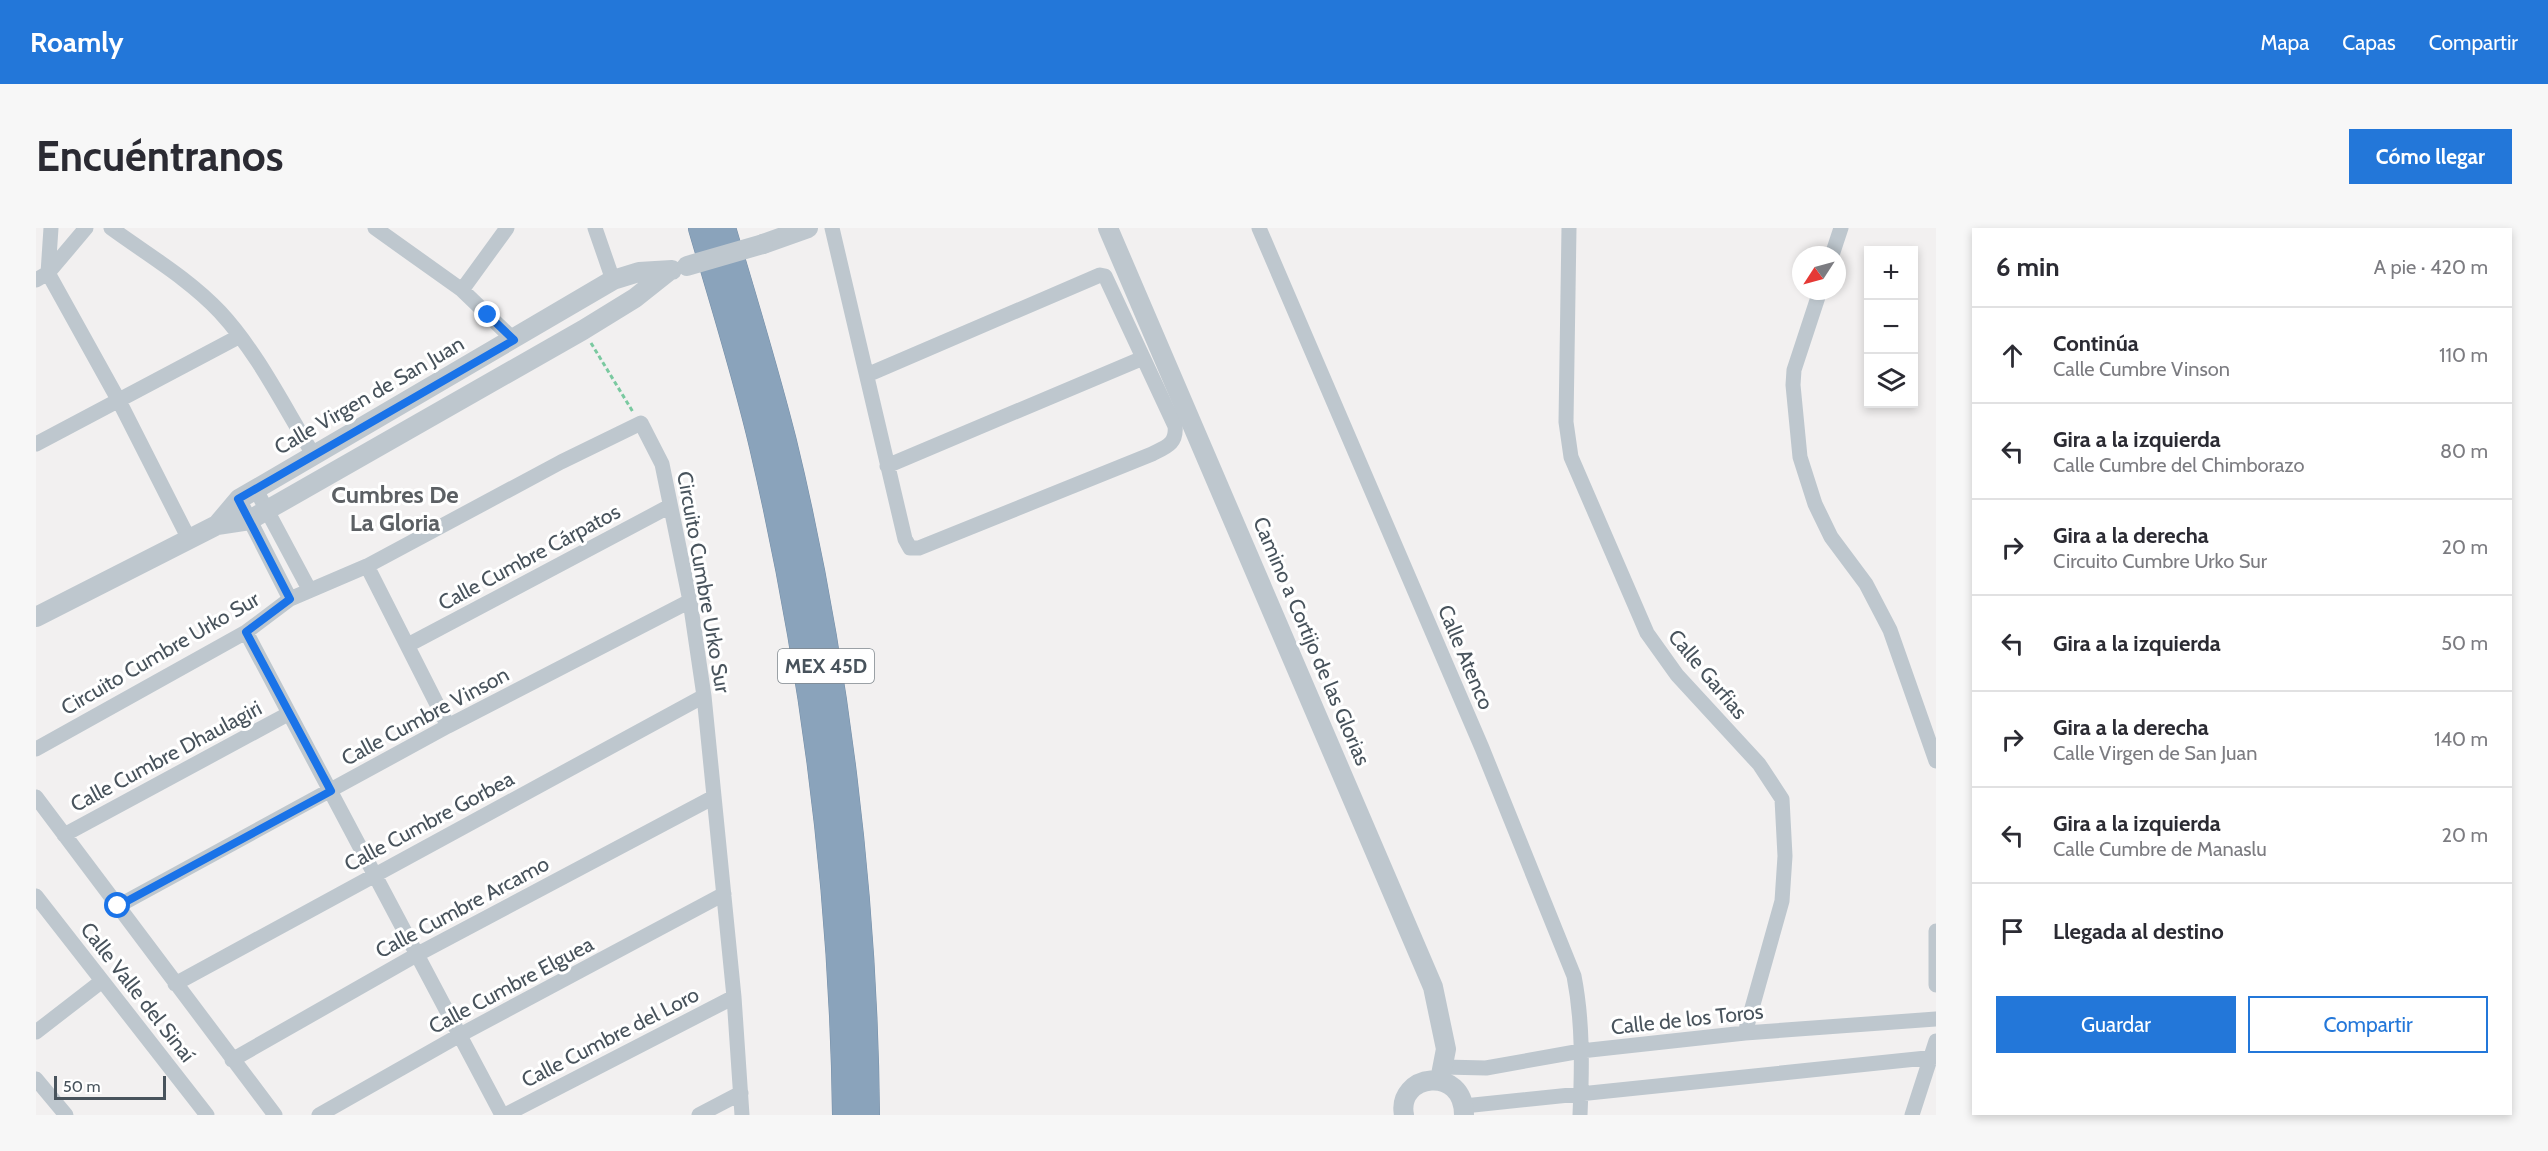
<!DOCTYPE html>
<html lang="es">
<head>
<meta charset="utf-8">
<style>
	body { margin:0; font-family:Cabin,sans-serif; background:#f7f7f7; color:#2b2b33 }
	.controls { position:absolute; right:18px; top:18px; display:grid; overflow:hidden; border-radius:0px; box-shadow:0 3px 9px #0003 }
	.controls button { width:54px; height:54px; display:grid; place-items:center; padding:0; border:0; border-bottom:2px solid #e1e1e2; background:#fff; color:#2b2b33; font:30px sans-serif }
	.compass { position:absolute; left:1756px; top:18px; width:54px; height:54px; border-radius:50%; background:#fff; box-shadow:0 3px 9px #0003; rotate:234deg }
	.scale { position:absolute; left:18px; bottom:15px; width:112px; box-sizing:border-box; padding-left:6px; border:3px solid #48535c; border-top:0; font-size:16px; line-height:21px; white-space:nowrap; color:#48535c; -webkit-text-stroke:4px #fff; paint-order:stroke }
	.stop { position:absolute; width:18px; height:18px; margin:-14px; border:4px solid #1a73e8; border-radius:50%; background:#fff }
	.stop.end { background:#1a73e8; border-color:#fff; box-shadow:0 2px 6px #0008 }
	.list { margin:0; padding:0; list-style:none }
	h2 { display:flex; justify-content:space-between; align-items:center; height:78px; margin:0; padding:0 24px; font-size:26px }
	h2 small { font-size:20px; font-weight:400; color:#7c7c81 }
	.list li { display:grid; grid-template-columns:39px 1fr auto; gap:18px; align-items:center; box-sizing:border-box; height:96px; padding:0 24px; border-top:2px solid #e1e1e2 }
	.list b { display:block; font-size:22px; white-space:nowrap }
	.list p { margin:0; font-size:20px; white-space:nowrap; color:#7c7c81 }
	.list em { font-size:20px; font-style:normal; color:#7c7c81 }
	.actions { display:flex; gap:12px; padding:18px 24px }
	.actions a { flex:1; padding:14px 0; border:2px solid #2377d9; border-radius:0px; text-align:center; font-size:21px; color:#2377d9 }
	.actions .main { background:#2377d9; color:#fff }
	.icon { flex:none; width:33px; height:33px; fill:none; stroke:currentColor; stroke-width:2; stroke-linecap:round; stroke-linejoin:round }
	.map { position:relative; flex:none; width:1900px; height:887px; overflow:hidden; border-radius:0px }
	header { display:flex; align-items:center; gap:36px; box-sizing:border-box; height:84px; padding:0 30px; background:#2377d9; color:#fff }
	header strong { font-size:28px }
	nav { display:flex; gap:33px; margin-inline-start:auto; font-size:21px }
	.intro { display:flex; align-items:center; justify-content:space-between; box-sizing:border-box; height:144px; padding:0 36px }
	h1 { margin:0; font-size:42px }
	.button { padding:15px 27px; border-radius:0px; background:#2377d9; color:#fff; font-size:21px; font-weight:700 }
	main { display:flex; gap:36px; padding:0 36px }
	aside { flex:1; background:#fff; border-radius:0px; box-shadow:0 3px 9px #0003 }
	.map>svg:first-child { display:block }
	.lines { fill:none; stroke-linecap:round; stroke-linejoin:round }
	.motorway-casing { stroke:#758ea7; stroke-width:28 }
	.path { stroke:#7ac9a0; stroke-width:3; stroke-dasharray:4.5 3; stroke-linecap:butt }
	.minor { stroke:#bec7ce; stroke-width:15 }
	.tertiary { stroke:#bec7ce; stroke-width:20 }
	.motorway { stroke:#8aa3bb; stroke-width:27 }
	.tertiary-bridge { stroke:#bec7ce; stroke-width:20 }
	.route { stroke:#1a73e8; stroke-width:8 }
	.labels { text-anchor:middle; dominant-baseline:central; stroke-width:6; stroke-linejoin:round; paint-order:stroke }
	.shield { fill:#fff; stroke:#7f878d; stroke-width:1.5 }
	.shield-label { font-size:20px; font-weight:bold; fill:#48535c }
	.street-label { font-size:21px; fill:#48535c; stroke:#fff }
	.quarter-label { font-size:24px; font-weight:bold; fill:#5c6064; stroke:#fff }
</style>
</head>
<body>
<header>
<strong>Roamly</strong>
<nav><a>Mapa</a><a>Capas</a><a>Compartir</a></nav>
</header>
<div class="intro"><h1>Encuéntranos</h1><a class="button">Cómo llegar</a></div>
<main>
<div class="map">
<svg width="1900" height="887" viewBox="0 0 1900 887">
	<rect width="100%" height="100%" fill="#f2f0f0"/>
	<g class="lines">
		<!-- motorway casing -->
		<g class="motorway-casing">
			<path id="motorway" d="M666,0C687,72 710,145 727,218C778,437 807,663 810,887
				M686,0C707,71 729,142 747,214C799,428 828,667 830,887"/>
		</g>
		<!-- path -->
		<path class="path" d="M555,115L597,184"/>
		<!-- minor -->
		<path class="minor" d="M15,0L12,45L83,173L153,311
			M75,0C112,27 153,51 184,84C222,125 248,179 277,226
			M339,0L426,62L478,112
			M559,0L577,52
			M796,0L869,311L874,320H883L1116,226C1130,219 1141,216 1139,198L1069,48L1064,47L831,147
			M1223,0L1446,520L1538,748C1547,794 1546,841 1544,887
			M1533,0L1530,194L1535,229L1611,405L1641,447L1723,536L1746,571L1749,628L1746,673L1709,805
			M1796,27L1805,0
			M0,52L12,45L50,0
			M426,62L471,0
			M1784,63L1758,142L1757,157L1764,229L1779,276L1795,309L1830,356L1854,402L1900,533
			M0,216L204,108
			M851,238L1107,130
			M219,260L273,361
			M203,271L254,371
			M331,338L412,498
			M210,404L466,887
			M372,417L634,278
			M0,521L210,404L254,371L331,338L525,234L605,195L626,236L654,373L668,468L698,769L706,887
			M0,569L239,887
			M28,607L252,486
			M0,668L171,887
			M82,678L412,498L654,373
			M1900,703V757
			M139,756L668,468
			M0,804L66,753
			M196,832L382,726L678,569
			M1408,839L1450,840L1545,823L1709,805L1900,791
			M0,851L30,887
			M1428,878L1900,829
			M283,887L424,807L688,666
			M469,887L698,769
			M663,887L705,865
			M1876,887L1900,813"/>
		<!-- tertiary -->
		<path class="tertiary" d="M1072,0L1397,759L1410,821L1404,852
			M727,16L772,0
			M181,297L203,271L577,52L603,44L636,42
			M0,389L181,297L214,292L231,282L547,102L599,70L633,43
			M1368,887C1360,846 1428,836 1428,887"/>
		<!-- motorway -->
		<use href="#motorway" class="motorway"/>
		<!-- tertiary-bridge -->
		<path class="tertiary-bridge" d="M651,38L727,16"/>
	</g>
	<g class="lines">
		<!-- route -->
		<path class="route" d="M82,678L295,563L210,404L254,371L202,271L478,112L452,87"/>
	</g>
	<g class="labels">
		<!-- shield labels -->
		<rect class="shield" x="742" y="421" width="96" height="34" rx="4.5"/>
		<g class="shield-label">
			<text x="790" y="438">MEX 45D</text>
		</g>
		<!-- street labels -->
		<g class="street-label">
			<text transform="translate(333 167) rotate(-30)">Calle Virgen de San Juan</text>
			<text transform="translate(493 329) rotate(-28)">Calle Cumbre Cárpatos</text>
			<text transform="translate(668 354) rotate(80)">Circuito Cumbre Urko Sur</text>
			<text transform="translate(1276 413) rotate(67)">Camino a Cortijo de las Glorias</text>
			<text transform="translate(124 425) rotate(-30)">Circuito Cumbre Urko Sur</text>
			<text transform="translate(1430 429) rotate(67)">Calle Atenco</text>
			<text transform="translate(1672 446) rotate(50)">Calle Garfias</text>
			<text transform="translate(389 488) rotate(-28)">Calle Cumbre Vinson</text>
			<text transform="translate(130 528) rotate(-28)">Calle Cumbre Dhaulagiri</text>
			<text transform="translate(393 593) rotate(-28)">Calle Cumbre Gorbea</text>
			<text transform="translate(426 679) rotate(-28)">Calle Cumbre Arcamo</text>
			<text transform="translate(475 757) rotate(-28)">Calle Cumbre Elguea</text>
			<text transform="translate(102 764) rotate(52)">Calle Valle del Sinaí</text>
			<text transform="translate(1651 791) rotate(-6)">Calle de los Toros</text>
			<text transform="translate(574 809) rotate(-27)">Calle Cumbre del Loro</text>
		</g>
		<!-- quarter labels -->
		<g class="quarter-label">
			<text x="359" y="266">Cumbres De<tspan x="359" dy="28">La Gloria</tspan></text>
		</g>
	</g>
</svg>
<div class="controls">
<button>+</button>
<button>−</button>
<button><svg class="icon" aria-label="layers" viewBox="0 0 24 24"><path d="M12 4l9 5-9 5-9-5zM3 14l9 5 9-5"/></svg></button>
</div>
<svg class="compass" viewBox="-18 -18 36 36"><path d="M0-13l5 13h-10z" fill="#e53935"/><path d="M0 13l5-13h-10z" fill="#7c7c81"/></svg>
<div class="scale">50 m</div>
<div class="stop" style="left:82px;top:678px"></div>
<div class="stop end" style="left:452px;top:87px"></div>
</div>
<aside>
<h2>6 min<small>A pie · 420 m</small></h2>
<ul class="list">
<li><svg class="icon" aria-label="ahead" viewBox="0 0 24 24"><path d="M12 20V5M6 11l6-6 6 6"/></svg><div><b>Continúa</b><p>Calle Cumbre Vinson</p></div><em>110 m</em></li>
<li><svg class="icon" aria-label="left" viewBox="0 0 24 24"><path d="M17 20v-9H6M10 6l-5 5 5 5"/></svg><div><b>Gira a la izquierda</b><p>Calle Cumbre del Chimborazo</p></div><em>80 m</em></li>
<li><svg class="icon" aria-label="right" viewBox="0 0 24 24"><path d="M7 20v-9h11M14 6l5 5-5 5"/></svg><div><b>Gira a la derecha</b><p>Circuito Cumbre Urko Sur</p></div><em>20 m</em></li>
<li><svg class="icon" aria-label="left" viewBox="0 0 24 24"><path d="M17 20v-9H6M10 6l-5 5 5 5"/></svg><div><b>Gira a la izquierda</b></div><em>50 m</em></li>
<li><svg class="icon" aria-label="right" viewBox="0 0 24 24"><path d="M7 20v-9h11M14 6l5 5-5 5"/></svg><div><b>Gira a la derecha</b><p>Calle Virgen de San Juan</p></div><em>140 m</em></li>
<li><svg class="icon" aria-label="left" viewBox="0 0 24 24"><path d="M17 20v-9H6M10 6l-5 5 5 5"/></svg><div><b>Gira a la izquierda</b><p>Calle Cumbre de Manaslu</p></div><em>20 m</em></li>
<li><svg class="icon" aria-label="arrive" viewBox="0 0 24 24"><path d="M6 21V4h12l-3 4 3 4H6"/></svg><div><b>Llegada al destino</b></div></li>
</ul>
<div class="actions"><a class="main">Guardar</a><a>Compartir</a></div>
</aside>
</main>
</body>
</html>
